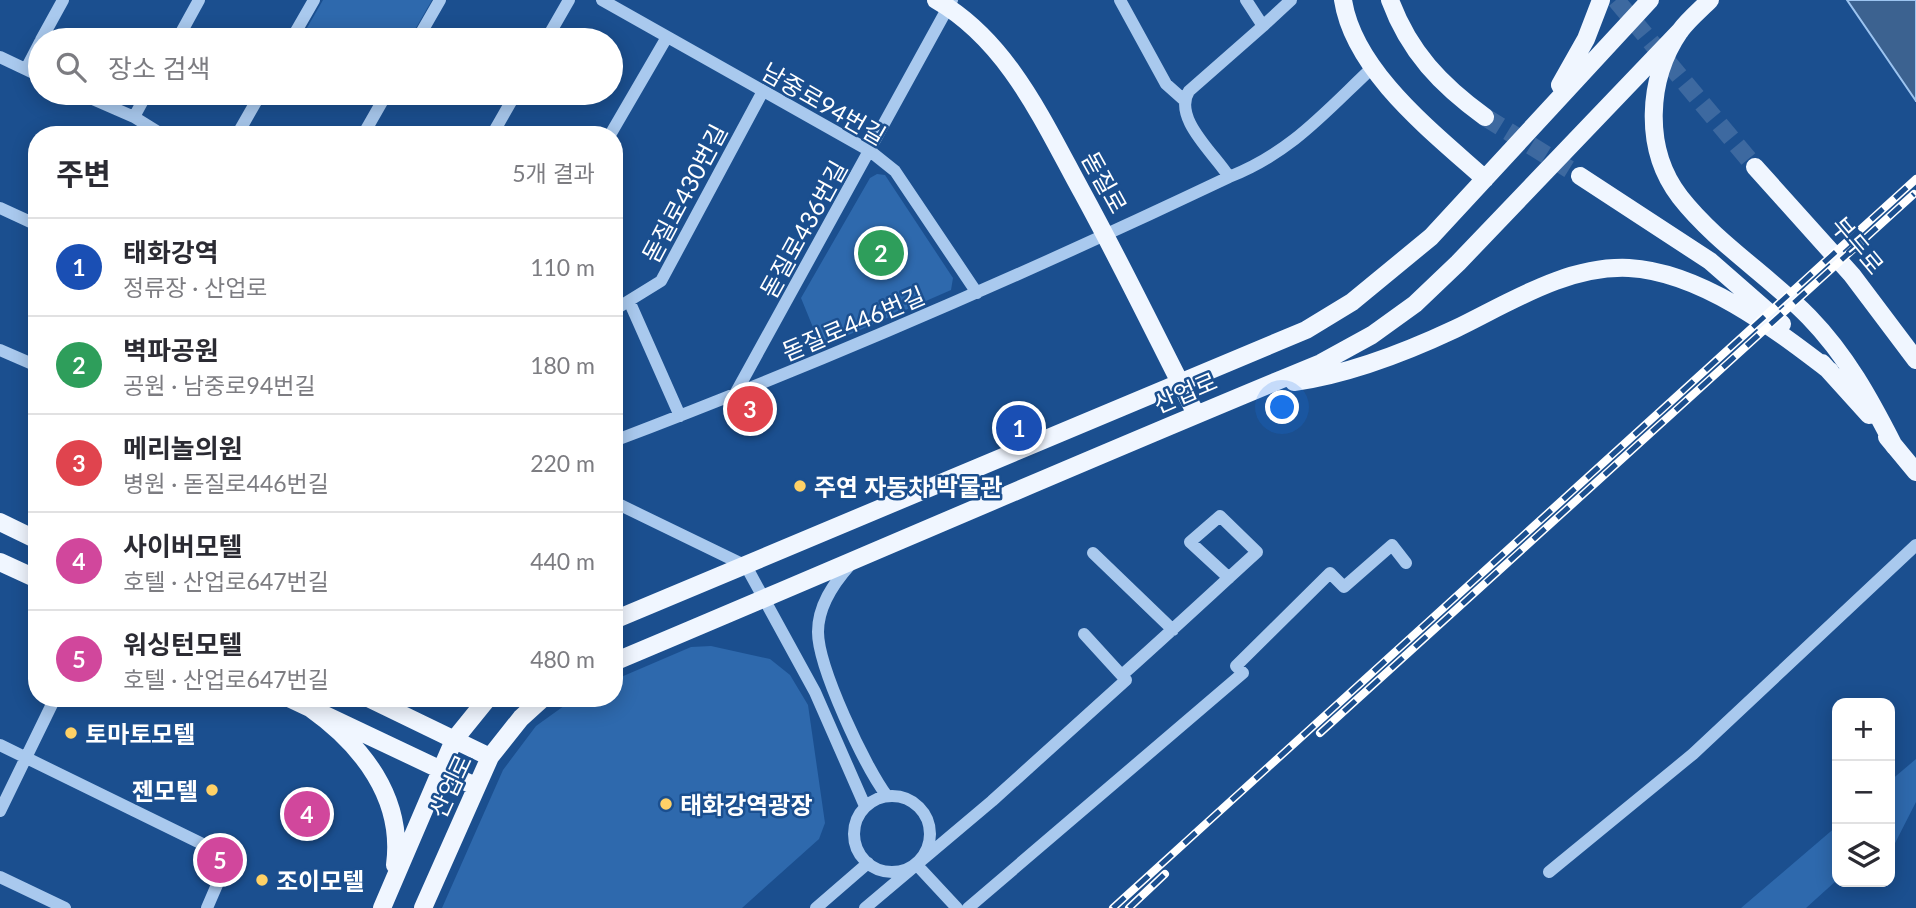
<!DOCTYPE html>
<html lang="ko">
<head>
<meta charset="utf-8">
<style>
	body { margin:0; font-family:Lato,"Noto Sans KR",sans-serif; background:#f2f2f3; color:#2b2b33 }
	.controls { position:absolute; right:21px; bottom:21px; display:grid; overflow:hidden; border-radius:14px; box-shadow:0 4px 18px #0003 }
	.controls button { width:63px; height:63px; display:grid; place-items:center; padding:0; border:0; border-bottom:2px solid #e1e1e2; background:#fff; color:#2b2b33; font:35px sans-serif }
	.you { position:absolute; left:1283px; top:408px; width:24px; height:24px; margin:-18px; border:5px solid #fff; border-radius:50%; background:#1a73e8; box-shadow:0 0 0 10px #1a73e833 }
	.badge { display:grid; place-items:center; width:46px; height:46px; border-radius:50%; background:#b45309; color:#fff; font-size:23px; font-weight:700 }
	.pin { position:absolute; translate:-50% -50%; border:4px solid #fff; box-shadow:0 2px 7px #0006 }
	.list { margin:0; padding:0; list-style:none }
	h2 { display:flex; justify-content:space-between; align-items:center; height:91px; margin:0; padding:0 28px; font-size:30px }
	h2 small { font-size:23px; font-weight:400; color:#7c7c81 }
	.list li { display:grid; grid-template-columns:46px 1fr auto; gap:21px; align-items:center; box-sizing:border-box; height:98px; padding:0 28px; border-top:2px solid #e1e1e2 }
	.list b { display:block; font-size:26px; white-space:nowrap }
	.list p { margin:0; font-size:23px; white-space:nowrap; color:#7c7c81 }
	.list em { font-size:23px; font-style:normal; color:#7c7c81 }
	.icon { flex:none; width:38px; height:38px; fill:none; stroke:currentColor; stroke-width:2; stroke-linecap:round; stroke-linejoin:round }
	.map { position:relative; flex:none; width:1916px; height:908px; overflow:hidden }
	.search { position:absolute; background:#fff; box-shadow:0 4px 18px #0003; left:28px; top:28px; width:595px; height:77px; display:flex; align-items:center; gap:18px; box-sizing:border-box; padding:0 24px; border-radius:38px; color:#7c7c81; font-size:26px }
	.panel { position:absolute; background:#fff; box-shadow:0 4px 18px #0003; left:28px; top:126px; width:595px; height:581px; border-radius:28px }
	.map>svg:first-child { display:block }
	.green { fill:#2e69ad }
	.water { fill:#3c6290; stroke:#9cc4f0; stroke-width:2 }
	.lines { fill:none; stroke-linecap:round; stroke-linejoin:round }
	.major-tunnel { stroke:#3d69a0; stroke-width:18; stroke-dasharray:18 9; stroke-linecap:butt }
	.minor { stroke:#a9c9ee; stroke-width:12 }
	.major { stroke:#f0f6ff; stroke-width:18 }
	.rail-casing { stroke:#fff; stroke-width:8 }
	.rail { stroke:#1b4f8f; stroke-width:5; stroke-dasharray:16; stroke-linecap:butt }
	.poi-dot { fill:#ffd166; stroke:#1b4f8f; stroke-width:2.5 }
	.labels { text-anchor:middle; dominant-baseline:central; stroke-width:5; stroke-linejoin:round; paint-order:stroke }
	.street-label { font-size:24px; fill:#fff; stroke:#1b4f8f }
	.poi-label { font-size:24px; font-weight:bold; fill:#fff; stroke:#1b4f8f; text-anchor:start }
</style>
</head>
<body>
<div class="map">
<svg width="1916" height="908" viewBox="0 0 1916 908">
	<rect width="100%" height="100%" fill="#1b4f8f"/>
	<!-- green -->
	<path class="green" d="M323,0H432L409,40H300Z
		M877,174L885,175L953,278L951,290L821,347L801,298L870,178Z
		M711,646L770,659L790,675L808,705L825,823L819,839L742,908H442L503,770L536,726L575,698H614V680L691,647Z
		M1916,759V802L1890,853V781Z
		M1837,826V880L1806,908H1741Z"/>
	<!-- water -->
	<path class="water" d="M1847,0H1916V102V101Z"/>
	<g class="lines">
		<!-- major-tunnel -->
		<path class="major-tunnel" d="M1616,0L1755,167
			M1485,117L1580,176"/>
		<!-- minor -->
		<path class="minor" d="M602,0L870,151L895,171L977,293
			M1120,0L1166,84L1184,100
			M1263,26L1291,0
			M41,40L63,0
			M177,40L199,0
			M291,40L314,0
			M417,40L440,0
			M546,40L569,0
			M0,57L40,76
			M26,69L40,42
			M79,93L134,117L163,135
			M134,117L147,93
			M237,135L261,93
			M363,135L387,93
			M492,135L516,93
			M610,135L667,37
			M1229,177C1292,152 1325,112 1373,67
			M0,208L37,225
			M630,303L680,416
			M614,310L661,281L763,91
			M0,350L37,366
			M734,396L952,0
			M614,441C823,362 1027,273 1229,177C1215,154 1172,118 1189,91L1263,26L1246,0
			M614,502L746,566L815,692L865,806
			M1093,553L1173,630
			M850,565C833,584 818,606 818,632C818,667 865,767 887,796
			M1122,675C1167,635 1212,593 1257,552L1220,516L1190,542L1229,578
			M0,745L229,857L207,908
			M854 834a38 38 0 1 1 76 0a38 38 0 1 1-76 0Z
			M0,811L55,698
			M916,864L957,908
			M1549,872L1693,754L1916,545
			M0,877L65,908
			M816,908L868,863
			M865,908L992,801L1126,680L1084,634
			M968,908L1243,673L1236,666L1330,573L1344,587L1392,545L1406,563"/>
		<!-- major -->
		<path class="major" d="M936,0C1008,41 1043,121 1082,192C1122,265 1158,340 1196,414
			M1343,0C1354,72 1434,133 1485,179
			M1390,0C1409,52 1441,85 1485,117
			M1710,0C1700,10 1688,20 1680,31C1647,79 1643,149 1680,197C1716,243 1768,275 1809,317C1846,355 1870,399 1894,446
			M1560,85L1586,39L1601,0
			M1755,167L1852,275L1916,360
			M1580,176L1710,261L1782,324
			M1822,363L1869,415
			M1294,382C1350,374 1404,353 1455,329C1509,303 1567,265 1629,268C1701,272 1775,329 1830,371
			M1887,437L1916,472
			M0,522L37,540
			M0,562L37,579
			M614,620L1306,330L1352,302L1431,237L1650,0
			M614,662C850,563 1085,460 1321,363L1372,335L1415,304L1458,263L1681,30
			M289,698L475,786
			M368,698L490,757
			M310,708C362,745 404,798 395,865
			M382,908L454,740L488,698
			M423,908L490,757L521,718L543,698"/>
		<!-- rail casing -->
		<g class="rail-casing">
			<path id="rail" d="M1320,733L1914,194
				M1113,908L1916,179
				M1129,908L1165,874"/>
		</g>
		<!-- rail -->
		<use href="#rail" class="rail"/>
	</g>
	<!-- markers -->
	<g class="poi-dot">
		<circle cx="800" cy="486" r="7"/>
		<circle cx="71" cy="733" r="7"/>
		<circle cx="212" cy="790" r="7"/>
		<circle cx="666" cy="804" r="7"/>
		<circle cx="262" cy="880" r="7"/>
	</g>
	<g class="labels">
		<!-- street labels -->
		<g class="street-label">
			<text transform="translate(824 103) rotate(30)">남중로94번길</text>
			<text transform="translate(1105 182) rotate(61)">돋질로</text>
			<text transform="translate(684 193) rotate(-62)">돋질로430번길</text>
			<text transform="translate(803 229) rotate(-61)">돋질로436번길</text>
			<text transform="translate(1858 245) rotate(50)">부두로</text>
			<text transform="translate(853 323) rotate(-23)">돋질로446번길</text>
			<text transform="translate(1185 392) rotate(-23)">산업로</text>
			<text transform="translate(450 786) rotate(-65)">산업로</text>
		</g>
		<!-- poi labels -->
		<g class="poi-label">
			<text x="814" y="486">주연 자동차 박물관</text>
			<text x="85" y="733">토마토모텔</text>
			<text x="198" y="790" text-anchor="end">젠모텔</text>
			<text x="680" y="804">태화강역광장</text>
			<text x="276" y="880">조이모텔</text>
		</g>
	</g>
</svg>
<div class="controls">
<button>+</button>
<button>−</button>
<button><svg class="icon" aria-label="layers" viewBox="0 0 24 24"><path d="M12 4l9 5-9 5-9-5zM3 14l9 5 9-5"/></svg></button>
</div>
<div class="you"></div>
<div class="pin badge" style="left:1019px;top:428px;background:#1a4fb4">1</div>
<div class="pin badge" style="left:881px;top:253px;background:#2e9e5b">2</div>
<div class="pin badge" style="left:750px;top:409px;background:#e0444e">3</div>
<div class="pin badge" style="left:307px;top:814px;background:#d1479c">4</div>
<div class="pin badge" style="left:220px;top:860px;background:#d1479c">5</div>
<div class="search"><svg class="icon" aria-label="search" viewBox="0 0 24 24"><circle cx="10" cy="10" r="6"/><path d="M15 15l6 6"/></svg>장소 검색</div>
<section class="panel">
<h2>주변<small>5개 결과</small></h2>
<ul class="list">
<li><span class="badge" style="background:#1a4fb4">1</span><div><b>태화강역</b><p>정류장 · 산업로</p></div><em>110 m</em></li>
<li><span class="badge" style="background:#2e9e5b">2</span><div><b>벽파공원</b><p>공원 · 남중로94번길</p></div><em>180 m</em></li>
<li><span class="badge" style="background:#e0444e">3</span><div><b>메리놀의원</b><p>병원 · 돋질로446번길</p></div><em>220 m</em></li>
<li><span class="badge" style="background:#d1479c">4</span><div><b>사이버모텔</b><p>호텔 · 산업로647번길</p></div><em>440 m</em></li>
<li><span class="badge" style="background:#d1479c">5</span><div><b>워싱턴모텔</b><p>호텔 · 산업로647번길</p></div><em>480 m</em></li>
</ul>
</section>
</div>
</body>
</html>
